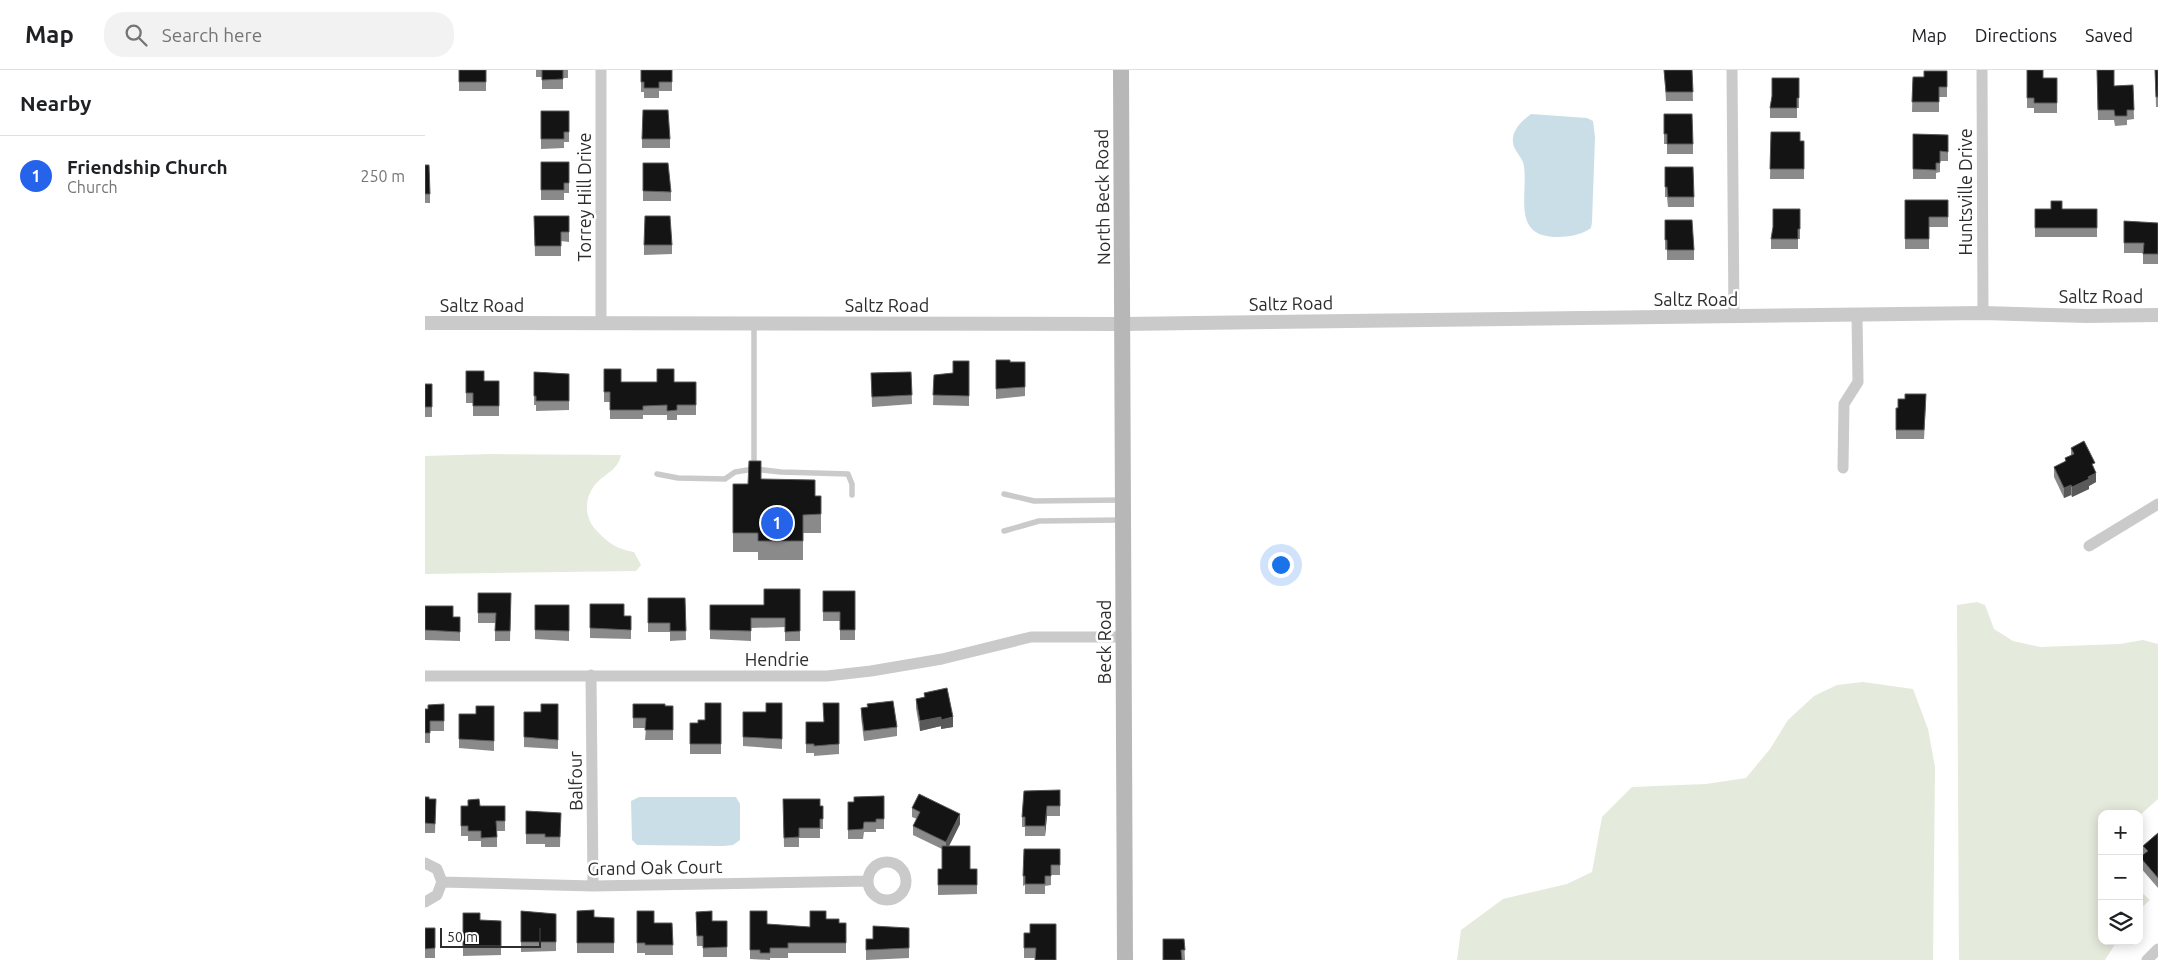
<!DOCTYPE html>
<html lang="en">
<head>
<meta charset="utf-8">
<style>
	body { margin:0; font-family:Ubuntu,sans-serif; background:#f2f2f2; color:#202124 }
	.controls { position:absolute; right:15px; bottom:15px; display:grid; overflow:hidden; border-radius:10px; box-shadow:0 2px 12px #0003 }
	.controls button { width:45px; height:45px; display:grid; place-items:center; padding:0; border:0; border-bottom:1px solid #e0e0e0; background:#fff; color:#202124; font:25px sans-serif }
	.scale { position:absolute; left:15px; bottom:12px; width:101px; box-sizing:border-box; padding-left:5px; border:2px solid #2d2d2d; border-top:0; font-size:14px; line-height:18px; white-space:nowrap; color:#2d2d2d; -webkit-text-stroke:4px #fff; paint-order:stroke }
	.you { position:absolute; left:855px; top:494px; width:18px; height:18px; margin:-12px; border:4px solid #fff; border-radius:50%; background:#1a73e8; box-shadow:0 0 0 8px #1a73e833 }
	.badge { display:grid; place-items:center; width:32px; height:32px; border-radius:50%; background:#2563eb; color:#fff; font-size:16px; font-weight:700 }
	.pin { position:absolute; translate:-50% -50%; border:2px solid #fff; box-shadow:0 1px 5px #0006 }
	.list { margin:0; padding:0; list-style:none }
	h2 { display:flex; justify-content:space-between; align-items:center; height:65px; margin:0; padding:0 20px; font-size:21px }
	h2 small { font-size:16px; font-weight:400; color:#757577 }
	.list li { display:grid; grid-template-columns:32px 1fr auto; gap:15px; align-items:center; box-sizing:border-box; height:80px; padding:0 20px; border-top:1px solid #e0e0e0 }
	.list b { display:block; font-size:19px; white-space:nowrap }
	.list p { margin:0; font-size:16px; white-space:nowrap; color:#757577 }
	.list em { font-size:16px; font-style:normal; color:#757577 }
	.icon { flex:none; width:28px; height:28px; fill:none; stroke:currentColor; stroke-width:2; stroke-linecap:round; stroke-linejoin:round }
	.map { position:relative; flex:none; width:1733px; height:890px; overflow:hidden }
	header { display:flex; align-items:center; gap:30px; box-sizing:border-box; height:70px; padding:0 25px; background:#fff; border-bottom:1px solid #e0e0e0 }
	header strong { font-size:24px }
	nav { display:flex; gap:28px; margin-inline-start:auto; font-size:18px }
	.search { width:350px; height:45px; background:#f2f2f2; display:flex; align-items:center; gap:12px; box-sizing:border-box; padding:0 18px; border-radius:20px; color:#757577; font-size:19px }
	main { display:flex }
	aside { flex:1; background:#fff }
	.map>svg:first-child { display:block }
	.green { fill:#e4eadc }
	.water { fill:#cadee8 }
	.lines { fill:none; stroke-linecap:round; stroke-linejoin:round }
	.service { stroke:#cacaca; stroke-width:5.5 }
	.minor { stroke:#cacaca; stroke-width:11 }
	.tertiary { stroke:#cacaca; stroke-width:14 }
	.secondary { stroke:#b7b7b7; stroke-width:16 }
	.wall { fill:#8a8a8a }
	.shaded-wall { fill:#5a5a5a }
	.building { fill:#141414; stroke:#5a5a5a }
	.labels { text-anchor:middle; dominant-baseline:central; stroke-width:5; stroke-linejoin:round; paint-order:stroke }
	.street-label { font-size:18px; fill:#2d2d2d; stroke:#fff }
</style>
</head>
<body>
<header>
<strong>Map</strong>
<div class="search"><svg class="icon" aria-label="search" viewBox="0 0 24 24"><circle cx="10" cy="10" r="6"/><path d="M15 15l6 6"/></svg>Search here</div>
<nav><a>Map</a><a>Directions</a><a>Saved</a></nav>
</header>
<main>
<aside>
<h2>Nearby<small></small></h2>
<ul class="list">
<li><span class="badge">1</span><div><b>Friendship Church</b><p>Church</p></div><em>250 m</em></li>
</ul>
</aside>
<div class="map">
<svg width="1733" height="890" viewBox="0 0 1733 890">
	<rect width="100%" height="100%" fill="#fff"/>
	<!-- green -->
	<path class="green" d="M66,384L196,385C193,401 178,404 169,416C158,431 160,450 173,462C183,473 194,480 209,482L216,495L211,501L0,504V386Z
		M1552,532L1560,535L1569,559L1588,571L1615,577L1695,574L1718,570L1733,574V729L1714,746V744H1677V871H1692L1680,890H1534L1532,535Z
		M1438,612L1488,619L1503,659L1510,697L1508,890H1032L1036,860L1078,829L1142,814L1167,802L1177,747L1207,717L1281,714L1321,708L1345,679L1363,650L1389,626L1412,615Z
		M1714,820L1725,830L1714,840Z"/>
	<!-- water -->
	<path class="water" d="M1106,44L1162,48L1168,51L1170,67L1167,152L1166,158C1155,166 1142,167 1129,167C1087,165 1103,125 1099,96C1098,86 1086,80 1088,68C1089,58 1098,50 1106,44Z
		M214,727H311L315,734V770L308,775L298,776L212,775L207,770L206,731Z"/>
	<g class="lines">
		<!-- service -->
		<path class="service" d="M329,397V254
			M232,404L253,408L300,409L310,402L329,399L356,402L423,404L427,414V425
			M579,424L609,431L696,430
			M579,461L614,451L695,450"/>
		<!-- minor -->
		<path class="minor" d="M1307,0L1309,247
			M1557,0L1558,243
			M176,254V0
			M1418,398L1419,334L1433,312L1432,245
			M1664,476L1733,434
			M166,605L168,816
			M0,606H402L446,601L517,589L606,567H699
			M443 811a19 19 0 1 1 38 0a19 19 0 1 1-38 0Z
			M0,793L12,799L17,812L12,825L0,832
			M17,812L168,816L443,811
			M1722,890L1733,879"/>
		<!-- tertiary -->
		<path class="tertiary" d="M0,253L698,254L1558,243L1662,246L1733,245"/>
		<!-- secondary -->
		<path class="secondary" d="M696,0L700,890"/>
	</g>
	<!-- wall -->
	<path class="wall" d="M34,0H61V21H34Z
		M111,0H143V8H138V19H117V7H111Z
		M216,0H247V21H234V28H219V22H216Z
		M1239,0H1267L1268,31H1241Z
		M1602,0L1618,8H1632V43H1609V38H1602Z
		M1672,0L1689,16L1708,15L1709,49L1702,50V55L1690,56L1689,50H1673Z
		M1730,0H1733V37H1731Z
		M1522,1V27H1514V42H1487L1488,7H1499Z
		M1374,8V38H1372V48H1345V38Z
		M116,41H144V72H139V78L116,79Z
		M1239,44L1268,74V84H1242V74H1239Z
		M1346,62L1375,71H1379V109H1345Z
		M1488,64L1523,65V91H1515V102L1511,103V109H1488Z
		M217,69H245V78H217Z
		M116,92H144V123H139V130H116Z
		M0,95L5,124V133H0Z
		M1240,97L1269,127V137H1243L1242,127H1240Z
		M218,121L246,122V131H218Z
		M1480,130H1523V157H1504V179H1480Z
		M1375,139V169H1373V179H1346V169Z
		M1610,139H1672V167H1610Z
		M109,146H144V172L136,171V186H110Z
		M1240,150L1269,180V190H1242V179L1240,180Z
		M1699,151L1733,153V194H1718V183H1699Z
		M219,175H247V184L219,185Z
		M571,290L600,317V326L571,329Z
		M544,291V336L508,335L509,305L528,303Z
		M179,299L196,312H271V345H252V350H242V345H218V349H185V332H179Z
		M41,301L59,311H74V346H48V333H41Z
		M109,302L144,304V340L111,341V335H109Z
		M486,302L487,334L447,337L446,303Z
		M0,314H7V347H0Z
		M1480,329L1501,333L1499,369H1471V338H1473Z
		M1646,378L1670,400L1671,412L1664,416V419L1647,427L1646,425L1639,428L1629,407V397L1640,392V388L1646,386Z
		M336,409L390,426H396V463H378V490H333V482H308V414H323Z
		M375,519V571H360V557L326,558V571L285,569V535H339Z
		M398,521H430V570H415V551H398Z
		M53,523H86L85,571H70V553H53Z
		M223,528H260L261,570L245,571V562H223Z
		M165,534L199,546H206V569L165,568Z
		M110,535H144V571L110,569Z
		M0,536L28,547H35V571L0,570Z
		M499,623L528,657L516,659V656L495,661L491,638V629L499,627Z
		M296,633V684H265V653H273L280,650Z
		M357,633V679L318,676V642H341Z
		M414,633V684L389,686V683H381V652H398Z
		M19,634V661H5V673H0V639H3Z
		M133,634V679L99,677V642H116Z
		M208,634L248,636V670H220L221,658H208Z
		M69,636V681L34,678V644H51Z
		M436,638L472,657V666L439,671L436,647Z
		M635,720V746H622L620,766H600V757H597V747Z
		M459,726V759H451V762H439L438,769H423V732H429Z
		M0,727L4,729H11L10,763H0Z
		M358,729L395,736L398,749V759H395V768H374V777H359Z
		M36,736H80V761H72V777H56V771H43V766H36Z
		M487,738L535,754L524,776L545,799H552V824L513,825V799H517V779L488,765V756L492,749L487,747Z
		M101,741L136,743L135,777H120V774H101Z
		M1733,763V818L1715,797V787L1718,785V776Z
		M635,779V805H626V815L620,816V824H600V815L598,816V806Z
		M96,841L131,844V881L96,882Z
		M152,841L169,847L189,848V883H152Z
		M212,841L229,853H247L248,885H220V883H212Z
		M325,841L342,854L385,857L401,849L414,853H421V883H363V888H345V890L325,889Z
		M271,842L287,851H302V887H278V876H272Z
		M38,843L55,850L76,851V885L38,886Z
		M631,854L610,888H599V863H605Z
		M0,858H10V888H0Z
		M484,858V888L441,890V869H448Z
		M759,869L760,890H738Z"/>
	<!-- shaded-wall -->
	<path class="shaded-wall" d="M1671,403V412L1664,416V419L1647,427V417L1663,407Z
		M1646,415V425L1639,428V418Z
		M516,647V656L495,661V651Z
		M528,647V657L516,659V650Z
		M622,736V746L620,766V756Z
		M535,744V754L521,782V772Z"/>
	<!-- building -->
	<path class="building" d="M34,0H61V12H34Z
		M117,0H138V9L117,10Z
		M216,0H247V12H234V18H219V12H216Z
		M1239,0H1267L1268,22H1241Z
		M1602,0H1618V8H1632V33H1609V28H1602Z
		M1672,0H1689V16L1708,15L1709,40H1702V46H1690L1689,40H1673Z
		M1730,0H1733V27H1731Z
		M1499,1H1522V17H1514V32H1487L1488,7H1499Z
		M1347,8H1374V28H1372V38H1345L1347,26Z
		M218,40H243L245,69H217Z
		M116,41H144V62H139V69H116Z
		M1239,44H1267L1268,74H1242V64H1239Z
		M1346,62H1375V71H1379V99H1345Z
		M1488,64L1523,65V82L1515,81V93H1511V100L1488,99Z
		M116,92H144V113H139V120H116Z
		M218,93H243L246,122L218,121Z
		M0,95H4L5,124H0Z
		M1240,97H1268L1269,127H1243L1242,117H1240Z
		M1480,130H1523V147H1504V169H1480Z
		M1626,131H1637V139H1672V158H1610V139H1626Z
		M1348,139H1375V159H1373V169H1346L1348,157Z
		M109,146H144V162H136V176H110Z
		M220,146H245L247,175H219Z
		M1240,150H1267L1269,180H1242V170H1240Z
		M1699,151L1733,153V184H1718L1719,173H1699Z
		M571,290H585V292H600V317L571,319Z
		M528,291H544V326L508,325L509,305L528,303Z
		M179,299H196V312H232V299H249V312H271V335H252V340L242,341V335L218,336V340H185V322H179Z
		M41,301H59V311H74V336H48V323H41Z
		M109,302L144,304V331H111V326H109Z
		M486,302L487,325L447,327L446,303Z
		M0,314H7V337H0Z
		M1480,324H1501L1499,360H1471V338H1473V329H1480Z
		M1659,371L1670,393L1667,394L1671,403L1663,407L1664,409L1647,417L1646,415L1639,418L1629,397L1641,391L1640,388L1649,384L1646,378Z
		M324,391H336V409L390,410V426H396V444L378,445V471H333V463H308V414H323Z
		M339,519H375V561L360,562V548H326V561L285,560V535H339Z
		M398,521H430V560H415V542H398Z
		M53,523H86L85,561H70L71,543H53Z
		M223,528H260L261,561H245V553H223Z
		M165,534H199V546H206V560L165,558Z
		M110,535H144V561L110,560Z
		M0,536H28V547H35V562L0,560Z
		M522,618L528,647L516,650V647L495,651L491,629L500,627L499,623Z
		M468,631L472,657L439,661L436,638L443,637L442,634Z
		M280,633H296V674H265V653H273V650H280Z
		M341,633H357V669L318,667V642H341Z
		M398,633H414V674L389,676V674H381V652H399Z
		M19,634V651H5V663H0V639H3V635Z
		M116,634H133V670L99,667V642H116Z
		M208,634H240V636H248V660H220L221,648H208Z
		M51,636H69V671L34,669V644H51Z
		M635,720V736H622L620,756H600V747H597L599,721Z
		M494,724L535,744L521,772L488,756L495,742L487,738Z
		M459,726V749H451V752H439L438,759L423,760V732H429V727Z
		M0,727H4V729H11L10,754L0,753Z
		M54,729L55,736H80V751H71L72,767L56,768V761H43V756H36V736H43V730Z
		M358,729H395V736H398V749H395V758H374V767L359,768Z
		M101,741L136,743L135,767H120V764H101Z
		M1733,763V808L1715,787L1723,781L1718,776Z
		M517,776H545V799H552V815H513V799H517Z
		M599,779H635V795H626V806H620V814H600V806H598Z
		M169,840V847L189,848V873H152V841Z
		M96,841L131,844V872H96Z
		M212,841H229V853H247L248,875H220V873H212Z
		M287,841V851H302V877L278,878V866H272L271,842Z
		M325,841H342V854L385,857V841H401V849H414V853H421V873H363V878H345V883H335V880H325Z
		M38,843H55V850L76,851V876H38Z
		M605,854H631V890H610L611,878H599V863H605Z
		M448,856L484,858V878L441,880V869H448Z
		M0,858H10V878L0,879Z
		M738,869H759L760,880H756L757,890H738Z"/>
	<g class="labels">
		<!-- street labels -->
		<g class="street-label">
			<text transform="translate(1540 122) rotate(-90)">Huntsville Drive</text>
			<text transform="translate(159 127) rotate(-90)">Torrey Hill Drive</text>
			<text transform="translate(677 127) rotate(-91)">North Beck Road</text>
			<text x="1676" y="226">Saltz Road</text>
			<text x="1271" y="229">Saltz Road</text>
			<text transform="translate(866 233) rotate(-1)">Saltz Road</text>
			<text x="57" y="235">Saltz Road</text>
			<text x="462" y="235">Saltz Road</text>
			<text transform="translate(679 572) rotate(-90)">Beck Road</text>
			<text x="352" y="589">Hendrie</text>
			<text transform="translate(150 711) rotate(-91)">Balfour</text>
			<text transform="translate(230 797) rotate(-1)">Grand Oak Court</text>
		</g>
	</g>
</svg>
<div class="controls">
<button>+</button>
<button>−</button>
<button><svg class="icon" aria-label="layers" viewBox="0 0 24 24"><path d="M12 4l9 5-9 5-9-5zM3 14l9 5 9-5"/></svg></button>
</div>
<div class="scale">50 m</div>
<div class="you"></div>
<div class="pin badge" style="left:352px;top:453px">1</div>
</div>
</main>
</body>
</html>
